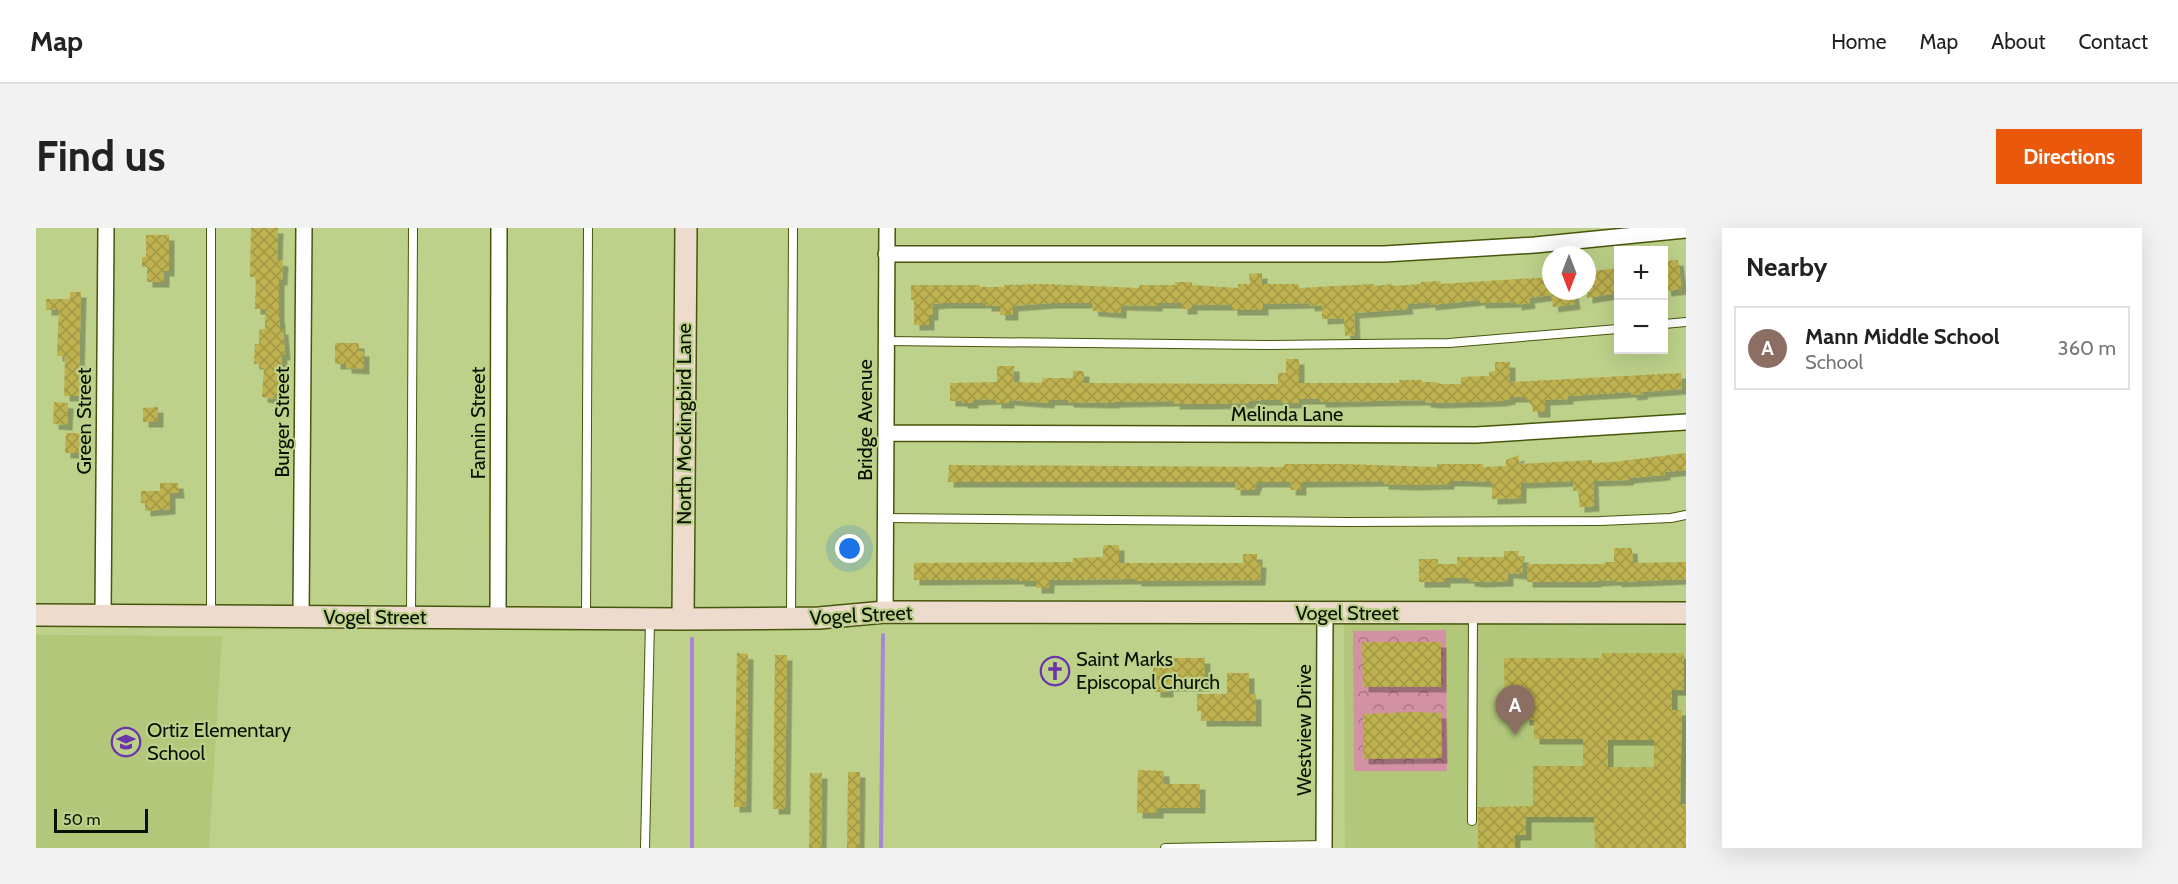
<!DOCTYPE html>
<html lang="en">
<head>
<meta charset="utf-8">
<style>
	body { margin:0; font-family:Cabin,sans-serif; background:#f2f2f2; color:#222 }
	.controls { position:absolute; right:18px; top:18px; display:grid; overflow:hidden; border-radius:0px; box-shadow:0 6px 24px #0002 }
	.controls button { width:54px; height:54px; display:grid; place-items:center; padding:0; border:0; border-bottom:2px solid #e0e0e0; background:#fff; color:#222; font:30px sans-serif }
	.compass { position:absolute; left:1506px; top:18px; width:54px; height:54px; border-radius:50%; background:#fff; box-shadow:0 6px 24px #0002; rotate:180deg }
	.scale { position:absolute; left:18px; bottom:15px; width:94px; box-sizing:border-box; padding-left:6px; border:3px solid #0a1000; border-top:0; font-size:16px; line-height:21px; white-space:nowrap; color:#0a1000; -webkit-text-stroke:4px #bdd18a; paint-order:stroke }
	.you { position:absolute; left:814px; top:321px; width:21px; height:21px; margin:-15px; border:4px solid #fff; border-radius:50%; background:#1a73e8; box-shadow:0 0 0 9px #1a73e833 }
	.badge { display:grid; place-items:center; width:39px; height:39px; border-radius:50%; background:#ea580c; color:#fff; font-size:20px; font-weight:700 }
	.pin { position:absolute; translate:-50% -50px; filter:drop-shadow(0 2px 3px #0008) }
	.pin::after { content:''; position:absolute; top:32px; width:21px; height:18px; background:inherit; clip-path:polygon(0 0,100% 0,50% 100%) }
	.list { margin:0; padding:0; list-style:none }
	h2 { display:flex; justify-content:space-between; align-items:center; height:78px; margin:0; padding:0 24px; font-size:26px }
	h2 small { font-size:20px; font-weight:400; color:#767676 }
	.list li { display:grid; grid-template-columns:39px 1fr auto; gap:18px; align-items:center; box-sizing:border-box; height:84px; margin:0 12px 12px; padding:0 12px; border:2px solid #e0e0e0; border-radius:0px }
	.list b { display:block; font-size:22px; white-space:nowrap }
	.list p { margin:0; font-size:20px; white-space:nowrap; color:#767676 }
	.list em { font-size:20px; font-style:normal; color:#767676 }
	.map { position:relative; flex:none; width:1650px; height:620px; overflow:hidden; border-radius:0px }
	header { display:flex; align-items:center; gap:36px; box-sizing:border-box; height:84px; padding:0 30px; background:#fff; border-bottom:2px solid #e0e0e0 }
	header strong { font-size:28px }
	nav { display:flex; gap:33px; margin-inline-start:auto; font-size:21px }
	.intro { display:flex; align-items:center; justify-content:space-between; box-sizing:border-box; height:144px; padding:0 36px }
	h1 { margin:0; font-size:42px }
	.button { padding:15px 27px; border-radius:0px; background:#ea580c; color:#fff; font-size:21px; font-weight:700 }
	main { display:flex; gap:36px; padding:0 36px }
	aside { flex:1; background:#fff; border-radius:0px; box-shadow:0 6px 24px #0002 }
	.map>svg:first-child { display:block }
	.built { fill:#b2c77a }
	.park { fill:url(#park-crowns) }
	.lines { fill:none; stroke-linecap:round; stroke-linejoin:round }
	.stream { stroke:#a687d7; stroke-width:4 }
	.building { fill:url(#building-cross-hatch); fill-rule:evenodd; filter:url(#shadow) }
	.lane-casing { stroke:#47560c; stroke-width:10 }
	.street-casing { stroke:#47560c; stroke-width:18 }
	.secondary-casing { stroke:#47560c; stroke-width:24 }
	.lane { stroke:#fff; stroke-width:8 }
	.street { stroke:#fff; stroke-width:15 }
	.secondary { stroke:#eddccd; stroke-width:21 }
	.labels { text-anchor:middle; dominant-baseline:central; stroke-width:4.5; stroke-linejoin:round; paint-order:stroke }
	.street-label { font-size:20px; fill:#0a1000; stroke:#bdd18a }
	.poi-label { font-size:20px; fill:#0a1000; stroke:#bdd18a; text-anchor:start }
</style>
</head>
<body>
<header>
<strong>Map</strong>
<nav><a>Home</a><a>Map</a><a>About</a><a>Contact</a></nav>
</header>
<div class="intro"><h1>Find us</h1><a class="button">Directions</a></div>
<main>
<div class="map">
<svg width="1650" height="620" viewBox="0 0 1650 620">
	<defs>
		<pattern id="park-crowns" width="20" height="18" patternUnits="userSpaceOnUse" patternTransform="scale(1.5)"><rect width="20" height="18" fill="#d392a4"/><path d="M2 6a3 3 0 1 1 6 0M12 15a3 3 0 1 1 6 0" fill="none" stroke="#a97683"/></pattern>
		<pattern id="building-cross-hatch" width="8" height="8" patternUnits="userSpaceOnUse" patternTransform="scale(1.5)"><rect width="8" height="8" fill="#beb14f"/><path d="M0 0l8 8M0 8l8-8" fill="none" stroke="#a29743"/></pattern>
		<filter id="shadow"><feDropShadow dx="5.5" dy="5.5" stdDeviation="0" flood-color="#0004"/></filter>
	</defs>
	<rect width="100%" height="100%" fill="#bdd18a"/>
	<!-- built -->
	<path class="built" d="M1308,392L1650,395V620H1309Z
		M0,407L186,408L173,620H0Z"/>
	<!-- park -->
	<path class="park" d="M1410,402L1411,543H1318L1317,403Z"/>
	<g class="lines">
		<!-- stream -->
		<path class="stream" d="M656,411V620
			M845,620L847,407"/>
	</g>
	<!-- building -->
	<path class="building" d="M215,0H242L241,32L247,33L246,52H243V90H244V101H247L249,127H246L244,165H240V171L226,169L228,140H223V136H218L219,116H223V104L224,101H229V81H219L220,49H214Z
		M110,7H133V43H128V54H111V39H106V29H110Z
		M1642,32L1646,61L1630,63L1628,52V33Z
		M1573,41H1582V65L1551,70V44Z
		M1226,45V56H1262L1263,60L1338,56V58L1356,56L1357,58L1385,56V54L1404,53L1405,56L1515,49V67L1493,70L1494,75L1480,77V74L1444,75V72L1394,77V74L1371,76L1372,81L1318,85L1319,107L1309,108L1308,90L1286,91V77L1273,78V75L1227,76V82H1196V77H1156V81H1146V75H1121V78L1085,77V85L1057,83L1056,75H1015L977,78V87H964V78H950V75H906L897,76V87H893V97H878V72H875V57H944V59H968V57L1008,56L1103,60V57H1139V54H1156V57L1202,60V56H1214L1213,46Z
		M1515,63H1537L1539,76L1517,79Z
		M34,64H45L43,145H47V168H28L29,128H21L23,82H10V71H34Z
		M299,115H323V123H328V141L310,140V136H299Z
		M1250,131H1263V155H1363V152H1386V154H1400L1405,156H1425V149L1453,148V144L1459,143V134H1474V154L1645,145L1646,161L1606,164L1607,166L1596,167L1595,164L1532,168V171L1509,172V184H1497L1496,177L1488,169H1474V171L1464,173L1399,175L1389,174V172L1284,174V171H1263V175H1246V172H1226L1213,173V175L1172,176H1138V173L1078,174V175L1032,174V172H1013V175L973,172V175H960V171L937,172V175H926V173H914V155L961,154V138H978V154L1006,155L1007,150H1037V143H1048V155L1242,156V145H1250Z
		M18,174L32,175L31,197L17,196Z
		M122,179V194H107V180Z
		M30,205H47V225H29Z
		M1650,225V242L1629,244V247L1593,250L1592,252L1557,253L1558,278L1543,279V263H1537V253L1485,255V270L1456,271V254L1434,253H1413V256L1375,257L1347,256V253L1265,254V262H1254L1255,254H1221L1218,262H1199V254H912L913,237L1248,239V236H1305L1401,239V236H1447V239L1470,238V232L1483,227V236L1556,232V235L1577,234Z
		M124,255H142L143,265H134V281L109,283V275H105V263H124Z
		M1070,317H1083V335H1207V326H1221V334H1225L1224,352L1100,353V351H1090L1013,352V360H1000V353H983V351L878,352V335L1037,334V330L1067,329V319Z
		M1578,320H1596L1597,335L1650,334V351L1580,354V352L1560,353V354H1491V336H1569V334H1578Z
		M1468,323H1483L1482,329H1487L1486,346L1472,345V353L1444,354L1433,353V350H1409V354H1383V331H1402V336H1421V329H1468Z
		M1326,414H1405V459H1327Z
		M701,425L712,426L710,579H698Z
		M1566,425H1648V462H1636V482H1646L1644,576H1649L1650,620H1559L1558,589H1490V607H1479V620H1442V579L1497,578V538H1547V511H1498V492H1488V483H1469L1468,430H1566ZM1572,512H1618V539H1572Z
		M739,427H751L749,581H737Z
		M1117,430H1169V458H1132V464H1119V455H1117Z
		M1191,445H1213V466H1220V493H1165V483H1161V466H1191Z
		M1377,484L1405,485L1406,530L1327,531V486Z
		M1102,542L1128,543V556H1164V580H1122V585H1101Z
		M812,544H824L823,620H811Z
		M774,545H786L785,620H773Z"/>
	<g class="lines">
		<!-- lane casing -->
		<g class="lane-casing">
			<path id="lane" d="M175,0V386
				M1628,96L1650,94
				M850,113L1230,117L1413,115L1582,101
				M850,290L1312,294L1564,293L1635,290L1650,287
				M375,388L377,0
				M550,389L552,0
				M755,389L757,0
				M1436,593L1437,386
				M609,620L614,393
				M1129,620L1288,617"/>
		</g>
		<!-- street casing -->
		<g class="street-casing">
			<path id="street" d="M850,26H1348L1499,17L1650,2
				M851,205L1440,207L1650,194
				M849,384L851,0
				M67,387L70,0
				M265,389L268,0
				M462,390L463,0
				M1288,620L1289,385"/>
		</g>
		<!-- secondary casing -->
		<g class="secondary-casing">
			<path id="secondary" d="M0,387L647,391L783,390L849,384L1650,385
				M647,391L650,0"/>
		</g>
		<!-- lane -->
		<use href="#lane" class="lane"/>
		<!-- street -->
		<use href="#street" class="street"/>
		<!-- secondary -->
		<use href="#secondary" class="secondary"/>
	</g>
	<!-- icons -->
	<defs>
		<g id="church-ring" transform="scale(1.5)"><circle r="9.5" fill="#bdd18a" stroke="#6c34aa" stroke-width="1.5"/><path d="M-1.2-6h2.4v3.5h3.3v2.4h-3.3V6h-2.4V-.1h-3.3v-2.4h3.3Z" fill="#6c34aa"/></g>
		<g id="school-ring" transform="scale(1.5)"><circle r="9.5" fill="#bdd18a" stroke="#6c34aa" stroke-width="1.5"/><path d="M0-5L7-2L0 1L-7-2ZM-4 1L0 2.5L4 1V4Q0 6-4 4Z" fill="#6c34aa"/></g>
	</defs>
	<g fill-rule="evenodd">
		<use href="#church-ring" x="1019" y="443"/>
		<use href="#school-ring" x="90" y="514"/>
	</g>
	<g class="labels">
		<!-- street labels -->
		<g class="street-label">
			<text x="1251" y="186">Melinda Lane</text>
			<text transform="translate(829 192) rotate(-90)">Bridge Avenue</text>
			<text transform="translate(48 193) rotate(-90)">Green Street</text>
			<text transform="translate(246 194) rotate(-90)">Burger Street</text>
			<text transform="translate(442 195) rotate(-90)">Fannin Street</text>
			<text transform="translate(648 196) rotate(-90)">North Mockingbird Lane</text>
			<text x="1311" y="385">Vogel Street</text>
			<text transform="translate(825 387) rotate(-3)">Vogel Street</text>
			<text x="339" y="389">Vogel Street</text>
			<text transform="translate(1268 502) rotate(-90)">Westview Drive</text>
		</g>
		<!-- poi labels -->
		<g class="poi-label">
			<text x="1040" y="431">Saint Marks<tspan x="1040" dy="23">Episcopal Church</tspan></text>
			<text x="111" y="502">Ortiz Elementary<tspan x="111" dy="23">School</tspan></text>
		</g>
	</g>
</svg>
<div class="controls">
<button>+</button>
<button>−</button>
</div>
<svg class="compass" viewBox="-18 -18 36 36"><path d="M0-13l5 13h-10z" fill="#e53935"/><path d="M0 13l5-13h-10z" fill="#767676"/></svg>
<div class="scale">50 m</div>
<div class="you"></div>
<div class="pin badge" style="left:1479px;top:507px;background:#8d6e63">A</div>
</div>
<aside>
<h2>Nearby<small></small></h2>
<ul class="list">
<li><span class="badge" style="background:#8d6e63">A</span><div><b>Mann Middle School</b><p>School</p></div><em>360 m</em></li>
</ul>
</aside>
</main>
</body>
</html>
